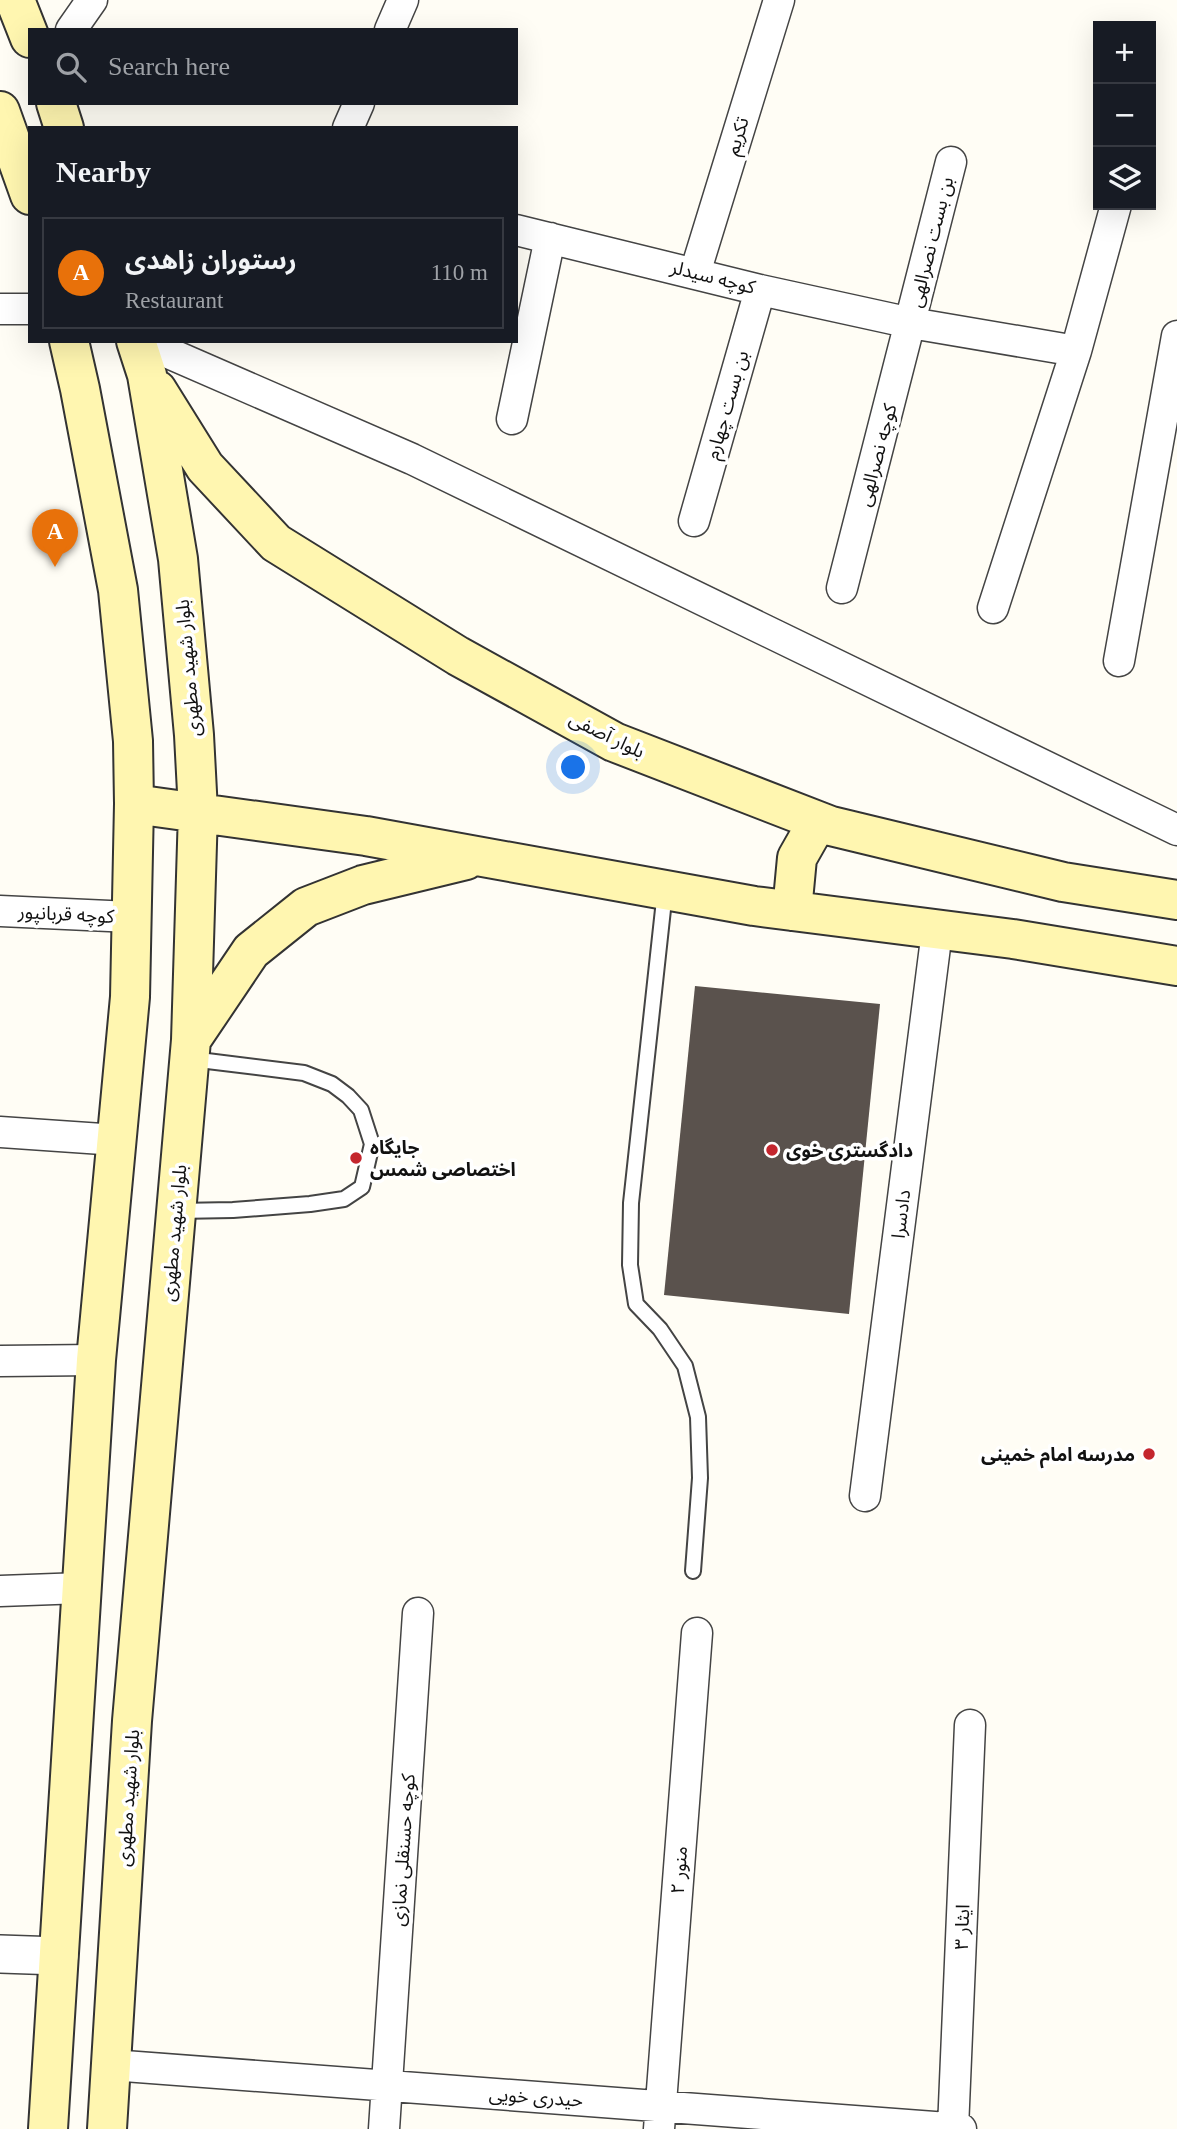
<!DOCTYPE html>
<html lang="en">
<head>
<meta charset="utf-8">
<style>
	body { margin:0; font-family:"Times New Roman","Noto Sans Arabic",serif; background:#20242c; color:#f1f3f6 }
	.controls { position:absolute; right:21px; top:21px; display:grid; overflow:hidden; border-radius:0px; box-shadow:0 7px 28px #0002 }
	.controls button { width:63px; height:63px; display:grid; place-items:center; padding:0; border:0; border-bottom:2px solid #363941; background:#171b24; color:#f1f3f6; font:35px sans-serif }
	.you { position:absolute; left:574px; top:768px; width:24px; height:24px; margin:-18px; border:5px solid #fff; border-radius:50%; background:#1a73e8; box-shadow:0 0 0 10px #1a73e833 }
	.badge { display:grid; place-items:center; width:46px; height:46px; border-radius:50%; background:#b45309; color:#fff; font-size:23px; font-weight:700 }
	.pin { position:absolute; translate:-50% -58px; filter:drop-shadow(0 2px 4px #0008) }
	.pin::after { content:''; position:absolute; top:37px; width:24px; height:21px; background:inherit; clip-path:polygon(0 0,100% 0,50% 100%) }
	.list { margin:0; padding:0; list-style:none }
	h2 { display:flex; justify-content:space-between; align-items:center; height:91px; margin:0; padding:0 28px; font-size:30px }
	h2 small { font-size:23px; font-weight:400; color:#9ea1a6 }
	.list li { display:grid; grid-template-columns:46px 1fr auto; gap:21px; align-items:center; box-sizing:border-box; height:112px; margin:0 14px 14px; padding:0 14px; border:2px solid #363941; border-radius:0px }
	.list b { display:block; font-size:26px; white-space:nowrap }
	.list p { margin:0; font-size:23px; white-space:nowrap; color:#9ea1a6 }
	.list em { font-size:23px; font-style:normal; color:#9ea1a6 }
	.icon { flex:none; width:38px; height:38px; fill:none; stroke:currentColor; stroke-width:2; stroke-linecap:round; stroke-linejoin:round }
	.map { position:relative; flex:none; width:1177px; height:2129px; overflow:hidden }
	.search { position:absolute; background:#171b24; box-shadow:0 7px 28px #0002; left:28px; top:28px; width:490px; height:77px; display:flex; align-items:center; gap:18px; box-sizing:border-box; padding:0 24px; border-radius:0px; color:#9ea1a6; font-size:26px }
	.panel { position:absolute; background:#171b24; box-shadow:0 7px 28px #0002; left:28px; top:126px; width:490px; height:217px; border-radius:0px }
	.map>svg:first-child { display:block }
	.building { fill:#5a524d }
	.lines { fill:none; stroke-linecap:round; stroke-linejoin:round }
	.service-casing { stroke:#444; stroke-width:18 }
	.minor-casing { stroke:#444; stroke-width:33 }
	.tertiary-casing { stroke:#444; stroke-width:40 }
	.secondary-casing { stroke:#333; stroke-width:42 }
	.service { stroke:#fff; stroke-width:14 }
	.minor { stroke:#fff; stroke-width:30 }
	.tertiary { stroke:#fff; stroke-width:37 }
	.secondary { stroke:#fff6b0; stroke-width:38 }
	.poi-dot { fill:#c4262e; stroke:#fff; stroke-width:2.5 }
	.labels { text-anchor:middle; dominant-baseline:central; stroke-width:7; stroke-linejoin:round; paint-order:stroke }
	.street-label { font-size:19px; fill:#111; stroke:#fff }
	.poi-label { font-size:19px; font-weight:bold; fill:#111; stroke:#fff; text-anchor:start }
</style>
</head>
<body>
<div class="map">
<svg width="1177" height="2129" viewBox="0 0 1177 2129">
	<rect width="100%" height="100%" fill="#fffdf5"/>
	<!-- building -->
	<path class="building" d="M695,986L880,1004L849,1314L664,1295Z"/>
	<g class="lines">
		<!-- service casing -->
		<g class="service-casing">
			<path id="service" d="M665,891L631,1203L630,1265L636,1304L660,1329L685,1366L698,1417L700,1478L693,1571
				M177,1211L233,1210L310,1204L344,1199L362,1187L372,1144L361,1110L348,1096L332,1084L304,1073L191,1059"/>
		</g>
		<!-- minor casing -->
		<g class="minor-casing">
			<path id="minor" d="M71,30L92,0
				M390,30L403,0
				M348,128L359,103
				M516,230L760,290L911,323L1076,351
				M695,273L779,0
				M0,309H30
				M141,341L412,459L1177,830
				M512,419L550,238
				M694,521L760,290
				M842,588L951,162
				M993,608L1076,351L1116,205
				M1119,661L1177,336
				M0,911L131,917
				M0,1132L117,1140
				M0,1361L96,1360
				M865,1496L937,931
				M0,1591L82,1588
				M111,2065L961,2129
				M384,2129L418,1613
				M659,2129L697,1633
				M953,2129L970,1725"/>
		</g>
		<!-- tertiary casing -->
		<g class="tertiary-casing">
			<path id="tertiary" d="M0,1954L59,1956"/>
		</g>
		<!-- secondary casing -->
		<g class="secondary-casing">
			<path id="secondary" d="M15,0L30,38
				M56,103L64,128
				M0,111L30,195
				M157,390L205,467L276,543L458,656L614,742L831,826L1063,882L1177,900
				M134,804L366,836L754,906L1013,939L1177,966
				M792,911L797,858L818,821
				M191,1040L251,951L306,907L363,885L466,860
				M48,2129L96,1360L130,997L134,804L133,741L118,590L80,389L69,341
				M107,2129L132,1721L191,1040L198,811L194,735L178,559L147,375L136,341"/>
		</g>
		<!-- service -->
		<use href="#service" class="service"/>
		<!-- minor -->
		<use href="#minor" class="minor"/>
		<!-- tertiary -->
		<use href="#tertiary" class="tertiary"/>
		<!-- secondary -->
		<use href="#secondary" class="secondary"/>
	</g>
	<!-- markers -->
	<g class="poi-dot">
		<circle cx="772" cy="1150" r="7"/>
		<circle cx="356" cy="1158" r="7"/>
		<circle cx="1149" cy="1454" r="7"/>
	</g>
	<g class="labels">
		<!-- street labels -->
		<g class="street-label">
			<text transform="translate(737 136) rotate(-73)">تکریم</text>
			<text transform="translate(931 242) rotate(-76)">بن بست نصرالهی</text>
			<text transform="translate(713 277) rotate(14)">کوچه سیدلر</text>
			<text transform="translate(727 405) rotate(-74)">بن بست چهارم</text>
			<text transform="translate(877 455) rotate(-75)">کوچه نصرالهی</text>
			<text transform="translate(188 668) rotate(-95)">بلوار شهید مطهری</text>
			<text transform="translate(607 735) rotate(26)">بلوار آصفی</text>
			<text transform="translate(66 914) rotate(3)">کوچه قربانپور</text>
			<text transform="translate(901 1214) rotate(-83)">دادسرا</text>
			<text transform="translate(174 1233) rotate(-85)">بلوار شهید مطهری</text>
			<text transform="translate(128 1798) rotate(-86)">بلوار شهید مطهری</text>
			<text transform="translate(403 1850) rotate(-86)">کوچه حسنقلی نمازی</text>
			<text transform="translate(679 1870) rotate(-86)">منور ۲</text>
			<text transform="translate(962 1927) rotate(-88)">ایثار ۳</text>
			<text transform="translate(536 2097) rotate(4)">حیدری خویی</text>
		</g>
		<!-- poi labels -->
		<g class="poi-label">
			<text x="370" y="1147">جایگاه<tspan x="370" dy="22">اختصاصی شمس</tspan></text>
			<text x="786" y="1150">دادگستری خوی</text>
			<text x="1135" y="1454" text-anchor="end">مدرسه امام خمینی</text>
		</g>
	</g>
</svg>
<div class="controls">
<button>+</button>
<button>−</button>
<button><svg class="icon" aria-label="layers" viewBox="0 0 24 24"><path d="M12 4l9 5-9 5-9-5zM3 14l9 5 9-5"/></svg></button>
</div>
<div class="you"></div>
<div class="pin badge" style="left:55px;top:567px;background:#e8710a">A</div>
<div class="search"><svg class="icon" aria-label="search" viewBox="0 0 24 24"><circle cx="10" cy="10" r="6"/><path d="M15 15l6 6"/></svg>Search here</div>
<section class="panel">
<h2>Nearby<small></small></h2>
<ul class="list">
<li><span class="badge" style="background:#e8710a">A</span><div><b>رستوران زاهدی</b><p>Restaurant</p></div><em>110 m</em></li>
</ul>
</section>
</div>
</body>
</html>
